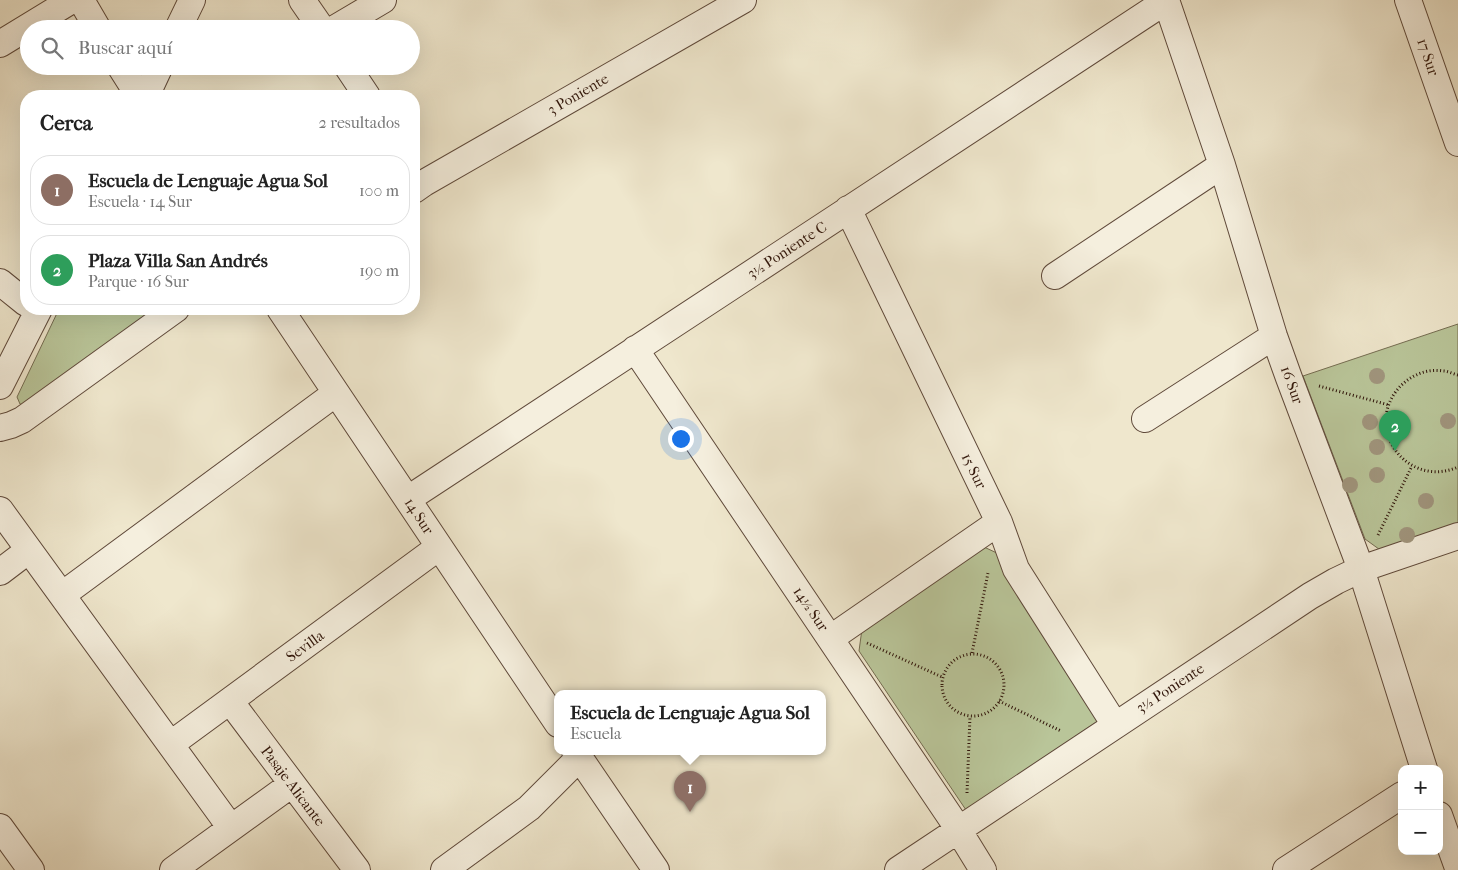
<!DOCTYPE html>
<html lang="es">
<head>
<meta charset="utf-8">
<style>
	body { margin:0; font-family:"IM FELL French Canon",serif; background:#f2f2f2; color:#222 }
	.controls { position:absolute; right:15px; bottom:15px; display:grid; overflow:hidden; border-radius:10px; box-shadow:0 5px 20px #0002 }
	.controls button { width:45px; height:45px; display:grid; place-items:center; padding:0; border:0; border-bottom:1px solid #e0e0e0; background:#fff; color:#222; font:25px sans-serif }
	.you { position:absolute; left:680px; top:438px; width:18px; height:18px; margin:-12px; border:4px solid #fff; border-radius:50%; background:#1a73e8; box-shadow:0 0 0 8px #1a73e833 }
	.badge { display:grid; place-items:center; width:32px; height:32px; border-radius:50%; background:#8f2418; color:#fff; font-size:16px; font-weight:700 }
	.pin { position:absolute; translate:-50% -41px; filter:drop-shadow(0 1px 2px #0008) }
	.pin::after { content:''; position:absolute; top:26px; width:18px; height:15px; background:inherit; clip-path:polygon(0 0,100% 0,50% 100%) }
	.popup { position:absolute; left:554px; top:690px; width:272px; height:65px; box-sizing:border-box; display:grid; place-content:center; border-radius:10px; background:#fff; filter:drop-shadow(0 1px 4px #0005); font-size:16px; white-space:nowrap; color:#767676 }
	.popup b { font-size:19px; color:#222 }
	.popup::after { content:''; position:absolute; left:50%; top:100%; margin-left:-10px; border:10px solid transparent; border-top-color:#fff }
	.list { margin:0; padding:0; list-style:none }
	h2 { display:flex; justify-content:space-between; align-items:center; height:65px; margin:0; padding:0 20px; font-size:21px }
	h2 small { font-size:16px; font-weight:400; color:#767676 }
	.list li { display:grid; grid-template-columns:32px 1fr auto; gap:15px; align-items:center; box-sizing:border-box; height:70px; margin:0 10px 10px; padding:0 10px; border:1px solid #e0e0e0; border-radius:20px }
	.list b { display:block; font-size:19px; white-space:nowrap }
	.list p { margin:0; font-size:16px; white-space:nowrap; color:#767676 }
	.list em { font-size:16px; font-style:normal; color:#767676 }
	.icon { flex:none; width:28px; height:28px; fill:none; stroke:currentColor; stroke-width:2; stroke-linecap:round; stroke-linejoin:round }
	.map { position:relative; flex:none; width:1458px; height:870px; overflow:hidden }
	.search { position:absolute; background:#fff; box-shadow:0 5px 20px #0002; left:20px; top:20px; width:400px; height:55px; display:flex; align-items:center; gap:12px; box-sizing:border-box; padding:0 18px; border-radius:28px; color:#767676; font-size:19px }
	.panel { position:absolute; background:#fff; box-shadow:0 5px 20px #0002; left:20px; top:90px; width:400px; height:225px; border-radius:20px }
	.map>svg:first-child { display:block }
	.green { fill:#b9c599; stroke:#746c51 }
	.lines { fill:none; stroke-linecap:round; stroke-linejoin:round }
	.minor-casing { stroke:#5f493a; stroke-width:28 }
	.path { stroke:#2f1409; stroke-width:3; stroke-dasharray:1 2.5; stroke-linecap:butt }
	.minor { stroke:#f5efde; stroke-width:26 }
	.tree { fill:#a0957d }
	.labels { text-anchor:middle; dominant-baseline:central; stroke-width:4.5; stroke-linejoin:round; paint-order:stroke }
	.street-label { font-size:15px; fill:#2f1409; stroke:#f5efde }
</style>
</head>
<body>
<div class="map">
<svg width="1458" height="870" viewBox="0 0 1458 870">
	<rect width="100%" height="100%" fill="#efe7cd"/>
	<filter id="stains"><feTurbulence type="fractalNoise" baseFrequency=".004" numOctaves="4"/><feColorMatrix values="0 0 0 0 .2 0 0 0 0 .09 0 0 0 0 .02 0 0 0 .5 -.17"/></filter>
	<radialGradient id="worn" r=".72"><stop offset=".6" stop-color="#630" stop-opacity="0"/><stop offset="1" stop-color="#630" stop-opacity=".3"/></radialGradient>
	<!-- green -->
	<path class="green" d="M59,309H158L25,406L20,404L17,397Z
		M1458,324V527L1383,552L1365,539L1303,376Z
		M984,547L999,554L1098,721L966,810L859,651L862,629Z"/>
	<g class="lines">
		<!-- minor casing -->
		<g class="minor-casing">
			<path id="minor" d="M81,0L98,29
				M302,0L322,29
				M1166,0L1222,165L1274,336L1289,378L1361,569L1424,769
				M1408,0L1458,143
				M178,29L192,0
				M334,29L383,0
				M0,44L72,0
				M120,66L139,96
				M347,66L367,96
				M146,96L160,66
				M414,190L424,183L743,0
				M848,209L999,522L1016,569L1115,725
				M1055,276L1222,165
				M0,282L26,303
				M280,309L558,724
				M635,349L951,818L983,870
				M0,386L39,309
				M1145,419L1274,336
				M0,428L11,425L22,420L176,309
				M408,499L1166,1
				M0,510L231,828
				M0,572L29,550
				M62,595L336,393
				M831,638L999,522
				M230,701L357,870
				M171,744L439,547
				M575,751L656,870
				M1439,815L1458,868
				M0,827L31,870
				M173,870L292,784
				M444,870L529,808L580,757
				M898,870L1310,596L1336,581L1361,569L1458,536
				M1286,870L1402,795"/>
		</g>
		<!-- path -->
		<path class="path" d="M1458,375C1453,374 1448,371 1443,371C1414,366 1384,393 1386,423C1387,447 1405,467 1428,471C1438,473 1449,471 1458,467
			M1319,386L1389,405
			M1378,535L1412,466
			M867,643L942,677
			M972,653L988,573
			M942 685a31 31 0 1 1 62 0a31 31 0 1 1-62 0Z
			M999,701L1061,731
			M967,793L970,716"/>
		<!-- minor -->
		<use href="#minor" class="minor"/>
	</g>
	<!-- trees -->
	<g class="tree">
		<circle cx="1377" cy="376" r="8"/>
		<circle cx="1448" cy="421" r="8"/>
		<circle cx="1370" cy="422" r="8"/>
		<circle cx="1377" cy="447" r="8"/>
		<circle cx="1377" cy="475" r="8"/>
		<circle cx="1350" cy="485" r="8"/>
		<circle cx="1426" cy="501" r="8"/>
		<circle cx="1407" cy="535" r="8"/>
	</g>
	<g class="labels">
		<!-- street labels -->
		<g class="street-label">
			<text transform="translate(1428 57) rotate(71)">17 Sur</text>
			<text transform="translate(578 94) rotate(-30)">3 Poniente</text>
			<text transform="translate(787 250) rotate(-33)">3½ Poniente C</text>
			<text transform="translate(1292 385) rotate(70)">16 Sur</text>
			<text transform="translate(974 471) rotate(64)">15 Sur</text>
			<text transform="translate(419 516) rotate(57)">14 Sur</text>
			<text transform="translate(811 609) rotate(56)">14½ Sur</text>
			<text transform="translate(305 646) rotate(-36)">Sevilla</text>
			<text transform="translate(1170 688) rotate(-33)">3½ Poniente</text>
			<text transform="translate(293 786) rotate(53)">Pasaje Alicante</text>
		</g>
	</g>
	<rect width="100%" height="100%" filter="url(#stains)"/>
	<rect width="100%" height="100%" fill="url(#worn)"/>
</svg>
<div class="controls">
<button>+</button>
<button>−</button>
</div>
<div class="you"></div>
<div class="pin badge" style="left:690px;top:812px;background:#8d6e63">1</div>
<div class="popup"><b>Escuela de Lenguaje Agua Sol</b>Escuela</div>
<div class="pin badge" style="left:1395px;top:451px;background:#2e9e5b">2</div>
<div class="search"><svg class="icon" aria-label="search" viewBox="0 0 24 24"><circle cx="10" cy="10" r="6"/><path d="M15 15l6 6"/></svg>Buscar aquí</div>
<section class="panel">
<h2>Cerca<small>2 resultados</small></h2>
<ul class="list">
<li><span class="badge" style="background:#8d6e63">1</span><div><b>Escuela de Lenguaje Agua Sol</b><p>Escuela · 14 Sur</p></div><em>100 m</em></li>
<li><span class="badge" style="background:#2e9e5b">2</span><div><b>Plaza Villa San Andrés</b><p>Parque · 16 Sur</p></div><em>190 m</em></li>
</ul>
</section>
</div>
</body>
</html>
